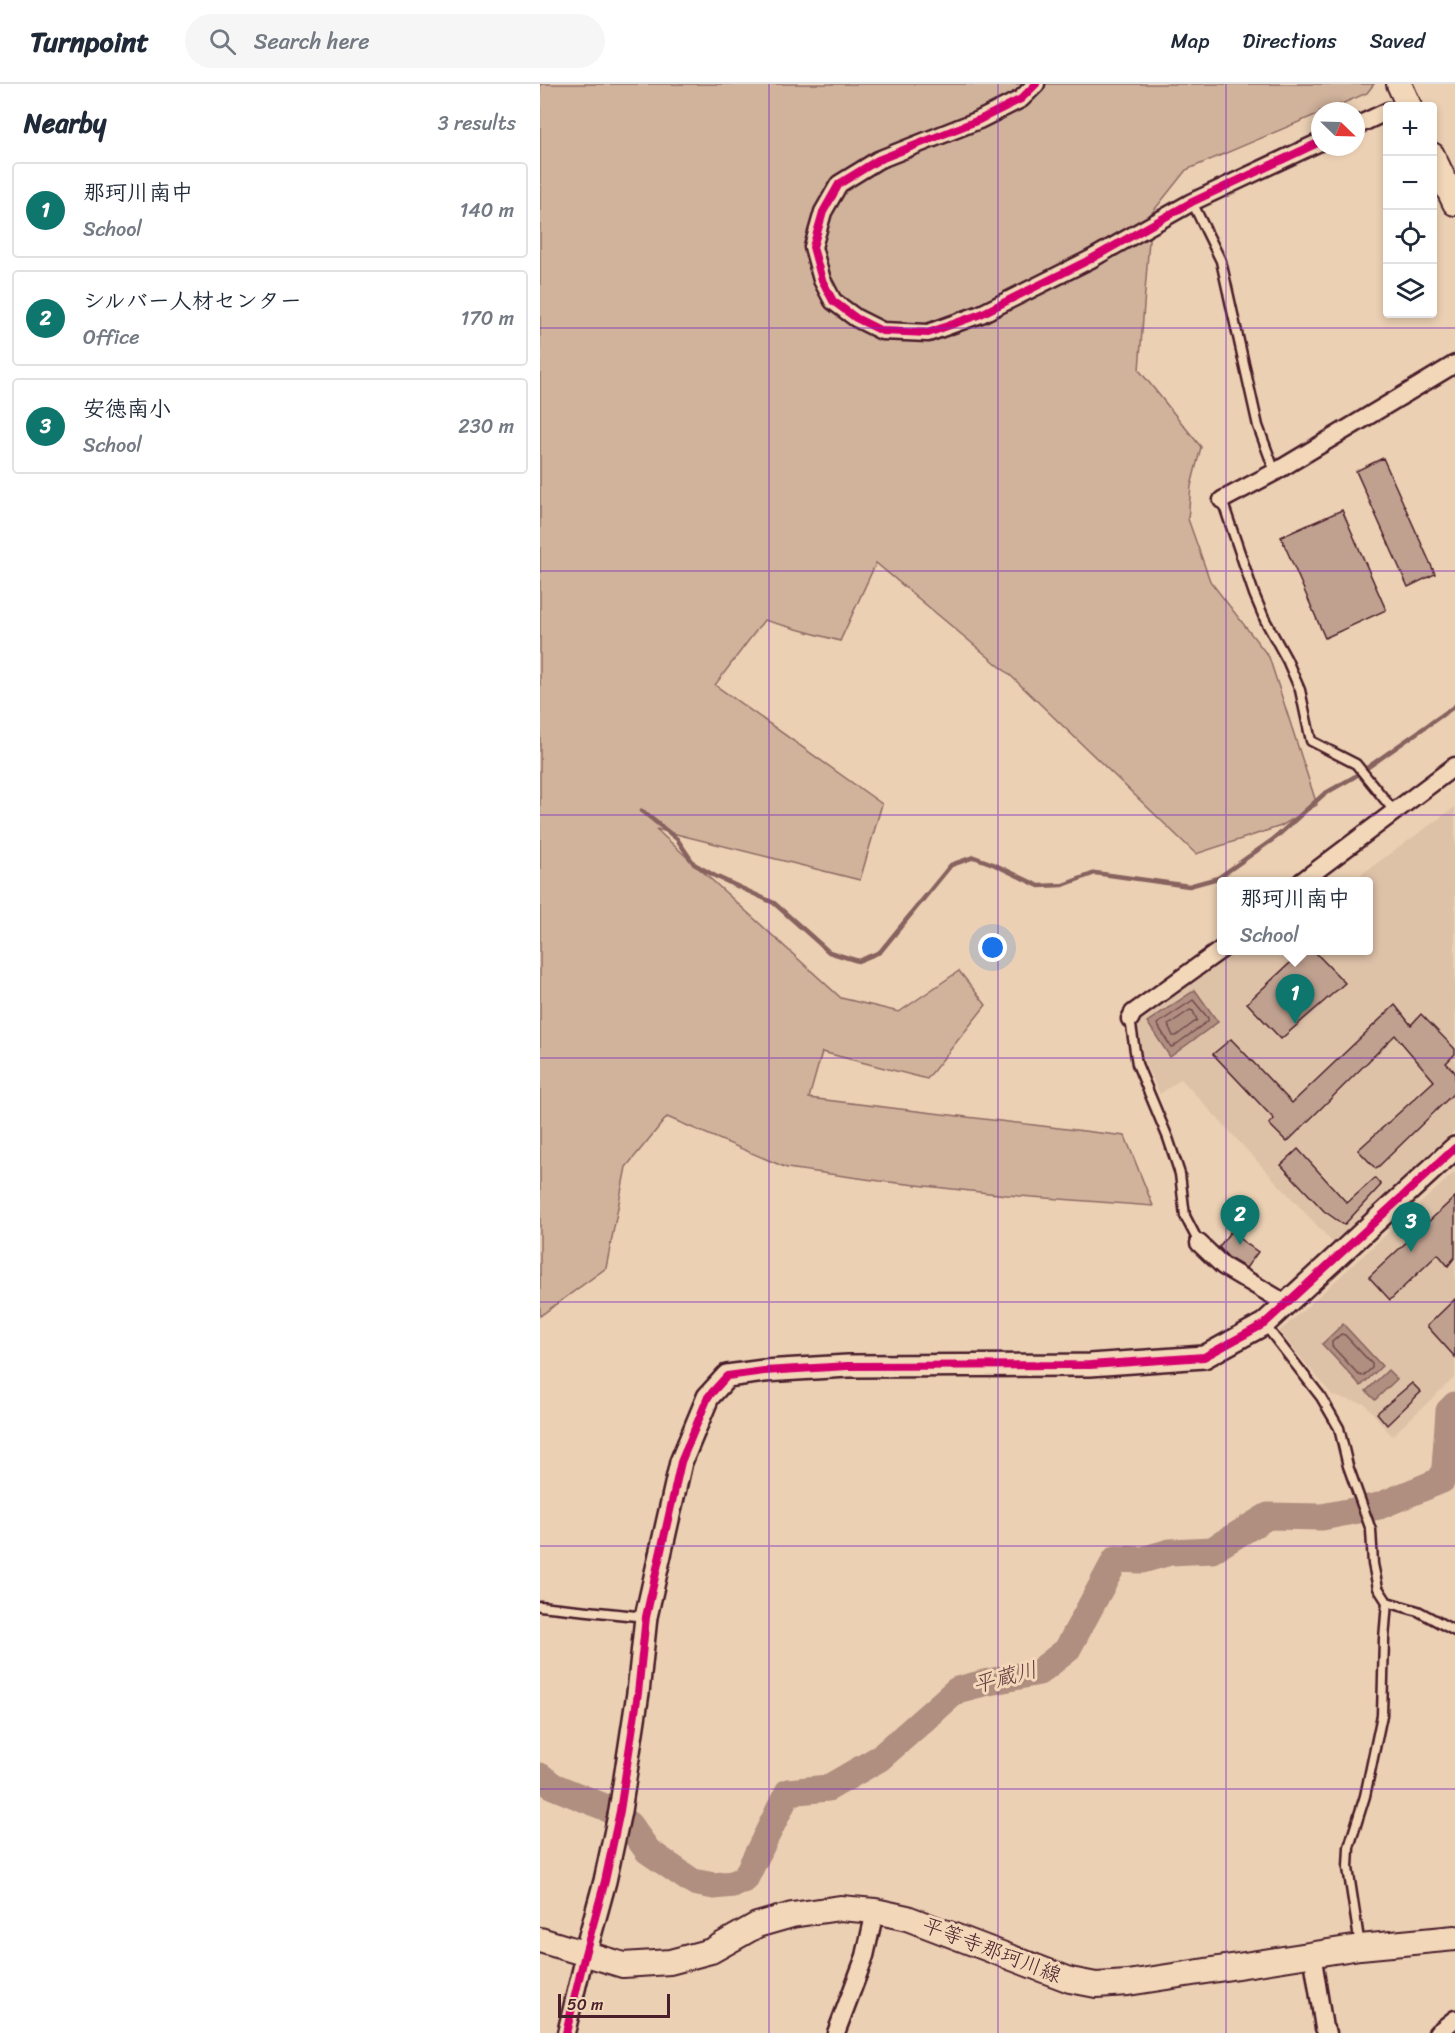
<!DOCTYPE html>
<html lang="en">
<head>
<meta charset="utf-8">
<style>
	body { margin:0; font-family:Sriracha,"Klee One",sans-serif; background:#f6f6f7; color:#1f2937 }
	.controls { position:absolute; right:18px; top:18px; display:grid; overflow:hidden; border-radius:6px; box-shadow:0 3px 9px #0003 }
	.controls button { width:54px; height:54px; display:grid; place-items:center; padding:0; border:0; border-bottom:2px solid #e0e1e3; background:#fff; color:#1f2937; font:30px sans-serif }
	.compass { position:absolute; left:771px; top:18px; width:54px; height:54px; border-radius:50%; background:#fff; box-shadow:0 3px 9px #0003; rotate:113deg }
	.scale { position:absolute; left:18px; bottom:15px; width:112px; box-sizing:border-box; padding-left:6px; border:3px solid #4a1f2b; border-top:0; font-size:16px; line-height:21px; white-space:nowrap; color:#4a1f2b; -webkit-text-stroke:4px #f2d7b9; paint-order:stroke }
	.you { position:absolute; left:453px; top:864px; width:21px; height:21px; margin:-15px; border:4px solid #fff; border-radius:50%; background:#1a73e8; box-shadow:0 0 0 9px #1a73e833 }
	.badge { display:grid; place-items:center; width:39px; height:39px; border-radius:50%; background:#0f766e; color:#fff; font-size:20px; font-weight:700 }
	.pin { position:absolute; translate:-50% -50px; filter:drop-shadow(0 2px 3px #0008) }
	.pin::after { content:''; position:absolute; top:32px; width:21px; height:18px; background:inherit; clip-path:polygon(0 0,100% 0,50% 100%) }
	.popup { position:absolute; left:677px; top:793px; width:156px; height:78px; box-sizing:border-box; display:grid; place-content:center; border-radius:6px; background:#fff; filter:drop-shadow(0 2px 4px #0005); font-size:20px; white-space:nowrap; color:#747a83 }
	.popup b { font-size:22px; color:#1f2937 }
	.popup::after { content:''; position:absolute; left:50%; top:100%; margin-left:-12px; border:12px solid transparent; border-top-color:#fff }
	.list { margin:0; padding:0; list-style:none }
	h2 { display:flex; justify-content:space-between; align-items:center; height:78px; margin:0; padding:0 24px; font-size:26px }
	h2 small { font-size:20px; font-weight:400; color:#747a83 }
	.list li { display:grid; grid-template-columns:39px 1fr auto; gap:18px; align-items:center; box-sizing:border-box; height:96px; margin:0 12px 12px; padding:0 12px; border:2px solid #e0e1e3; border-radius:6px }
	.list b { display:block; font-size:22px; white-space:nowrap }
	.list p { margin:0; font-size:20px; white-space:nowrap; color:#747a83 }
	.list em { font-size:20px; font-style:normal; color:#747a83 }
	.icon { flex:none; width:33px; height:33px; fill:none; stroke:currentColor; stroke-width:2; stroke-linecap:round; stroke-linejoin:round }
	.map { position:relative; flex:none; width:915px; height:1949px; overflow:hidden }
	header { display:flex; align-items:center; gap:36px; box-sizing:border-box; height:84px; padding:0 30px; background:#fff; border-bottom:2px solid #e0e1e3 }
	header strong { font-size:28px }
	nav { display:flex; gap:33px; margin-inline-start:auto; font-size:21px }
	.search { width:420px; height:54px; background:#f6f6f7; display:flex; align-items:center; gap:15px; box-sizing:border-box; padding:0 21px; border-radius:33px; color:#747a83; font-size:22px }
	main { display:flex }
	aside { flex:1; background:#fff }
	.map>svg:first-child { display:block }
	.built { fill:#dec2a8 }
	.green { fill:#d1b39c; stroke:#8e6964; stroke-width:1.5 }
	.water { fill:#b08e80; stroke:#87625e; stroke-width:1.5 }
	.lines { fill:none; stroke-linecap:round; stroke-linejoin:round }
	.shore { stroke:#734b4d; stroke-width:1.5 }
	.stream { stroke:#87625e; stroke-width:4.5 }
	.river { stroke:#b08e80; stroke-width:27 }
	.building { fill:#c0a190; stroke:#4a1f2b; stroke-width:1.5 }
	.service-casing { stroke:#4a1f2b; stroke-width:13 }
	.minor-casing { stroke:#4a1f2b; stroke-width:21 }
	.tertiary-casing { stroke:#4a1f2b; stroke-width:26 }
	.secondary-casing { stroke:#4a1f2b; stroke-width:28 }
	.service { stroke:#f2d7b9; stroke-width:8 }
	.minor { stroke:#f2d7b9; stroke-width:16 }
	.tertiary { stroke:#f2d7b9; stroke-width:21 }
	.secondary { stroke:#f2d7b9; stroke-width:24 }
	.cycleway-casing { stroke:#f2d7b9; stroke-width:11 }
	.cycleway { stroke:#d6006c; stroke-width:8 }
	.grid { fill:none; stroke:#7b2cbf; stroke-width:1.5; stroke-opacity:0.55 }
	.labels { text-anchor:middle; dominant-baseline:central; stroke-width:6; stroke-linejoin:round; paint-order:stroke }
	.street-label { font-size:21px; fill:#4a1f2b; stroke:#f2d7b9 }
	.water-label { font-size:22px; font-style:italic; fill:#643b40; stroke:#f2d7b9 }
</style>
</head>
<body>
<header>
<strong>Turnpoint</strong>
<div class="search"><svg class="icon" aria-label="search" viewBox="0 0 24 24"><circle cx="10" cy="10" r="6"/><path d="M15 15l6 6"/></svg>Search here</div>
<nav><a>Map</a><a>Directions</a><a>Saved</a></nav>
</header>
<main>
<aside>
<h2>Nearby<small>3 results</small></h2>
<ul class="list">
<li><span class="badge">1</span><div><b>那珂川南中</b><p>School</p></div><em>140 m</em></li>
<li><span class="badge">2</span><div><b>シルバー人材センター</b><p>Office</p></div><em>170 m</em></li>
<li><span class="badge">3</span><div><b>安徳南小</b><p>School</p></div><em>230 m</em></li>
</ul>
</aside>
<div class="map">
<svg width="915" height="1949" viewBox="0 0 915 1949">
	<rect width="100%" height="100%" fill="#ebd0b3"/>
	<filter id="ink" filterUnits="userSpaceOnUse"><feTurbulence type="fractalNoise" baseFrequency=".0167" numOctaves="2"/><feDisplacementMap in="SourceGraphic" scale="12" xChannelSelector="R" yChannelSelector="G"/><feConvolveMatrix kernelMatrix="1 2 1 2 8 2 1 2 1" color-interpolation-filters="sRGB"/></filter>
	<g filter="url(#ink)">
		<!-- built -->
		<path class="built" d="M915,723V1046L795,1161L641,995L620,1010L600,970L596,947V933L689,867L828,866V798L812,797Z
			M915,1088V1293L852,1352L825,1320L793,1312L739,1248Z"/>
		<!-- green -->
		<path class="green" d="M0,0H834L827,9L785,27H780V29L646,86L611,130L599,286L661,363L651,402L648,435L670,497L729,573L777,721L741,742L656,770L470,591L336,479L300,557L224,536L175,601L342,720L320,796L116,745L301,914L359,928L419,887L446,921L387,995L282,968L269,1014L585,1052L613,1122L467,1111L340,1097L247,1084L127,1033L86,1083L66,1184L0,1232Z"/>
		<!-- water -->
		<path class="water" d="M655,906L678,938L630,973L607,938Z
			M803,1240L842,1282L821,1302L782,1260Z
			M848,1286L857,1295L835,1316L826,1307Z"/>
		<g class="lines">
			<!-- shore -->
			<path class="shore" d="M653,916L668,934V937L634,962L631,963L617,940Z
				M650,926L653,927L657,936L636,952H633L628,941Z
				M801,1250L805,1251L832,1280V1284L823,1292L819,1291L792,1262V1258Z"/>
			<!-- stream -->
			<path class="stream" d="M102,727L137,755L154,780L175,792L234,819L289,868L318,877L340,868L411,781L434,773L453,780L499,802L523,801L555,789L649,802L678,794L735,754L784,710L814,693L915,622"/>
			<!-- river -->
			<path class="river" d="M0,1692L13,1702L67,1724L89,1741L108,1767L153,1798L174,1802L193,1800L205,1795L248,1708L288,1704L340,1674L417,1606L444,1599L499,1588L527,1566L576,1475L602,1476L630,1468L672,1466L728,1432L782,1433L839,1422L902,1396L905,1383L909,1327L915,1321"/>
		</g>
		<!-- building -->
		<path class="building" d="M843,374L895,490L868,503L816,387Z
			M802,426L846,526L785,554L741,453Z
			M763,867H774L805,899L741,955L707,919Z
			M855,921L871,941L881,930L915,965V970L906,979L915,988V1008L836,1085L818,1066L894,997L855,951L747,1058L729,1040L734,1035L673,970L691,955L752,1019Z
			M758,1065L807,1119L835,1094L841,1101L804,1141L784,1127L741,1081Z
			M915,1113V1173L908,1182L898,1170L850,1216L829,1193Z
			M690,1148L718,1168L706,1184L689,1174L679,1163Z
			M915,1215V1273L887,1242Z
			M872,1299L881,1308L847,1341L837,1329Z"/>
		<g class="lines">
			<!-- service casing -->
			<g class="service-casing">
				<path id="service" d="M652,118L681,177L718,342L735,388
					M682,416L714,510L725,536L747,576L760,606L771,657L816,680L854,727
					M590,935L597,980L628,1054L640,1090L645,1132L659,1159
					M725,1241L781,1313L799,1344L808,1382L831,1446L833,1480L838,1504L847,1518L844,1555L842,1631L825,1712L809,1763L808,1784L820,1862
					M847,1518L878,1527L915,1547
					M0,1522L106,1533"/>
			</g>
			<!-- minor casing -->
			<g class="minor-casing">
				<path id="minor" d="M496,0L481,15L439,36L338,76L299,100L283,128L273,163L282,196L293,217L316,234L342,247L388,249L441,230L551,175L652,118L780,58
					M816,42L848,27
					M682,416L735,388L915,280
					M761,798L915,682
					M590,935L593,929L682,865
					M659,1159L683,1182L747,1220
					M772,1869L784,1944L788,1949
					M26,1949L45,1870
					M296,1949L325,1872L335,1827
					M897,1949L915,1935"/>
			</g>
			<!-- tertiary casing -->
			<g class="tertiary-casing">
				<path id="tertiary" d="M45,1870L65,1797L80,1727L98,1609L106,1533L141,1378L168,1313L187,1292L224,1287L308,1282L550,1281L664,1273L724,1240L915,1064"/>
			</g>
			<!-- secondary casing -->
			<g class="secondary-casing">
				<path id="secondary" d="M859,0L869,22
					M892,71L915,119
					M0,1856L83,1881L130,1878L171,1867L217,1841L252,1831L300,1824L335,1827L367,1834L530,1896L556,1901L588,1899L820,1863L915,1854"/>
			</g>
			<!-- service -->
			<use href="#service" class="service"/>
			<!-- minor -->
			<use href="#minor" class="minor"/>
			<!-- tertiary -->
			<use href="#tertiary" class="tertiary"/>
			<!-- secondary -->
			<use href="#secondary" class="secondary"/>
			<!-- cycleway casing -->
			<g class="cycleway-casing">
				<path id="cycleway" d="M496,0L481,15L439,36L338,76L299,100L283,128L273,163L282,196L293,217L316,234L342,247L388,249L441,230L551,175L652,118L780,58
					M26,1949L45,1870L65,1797L80,1727L98,1609L106,1533L141,1378L168,1313L187,1292L224,1287L308,1282L550,1281L664,1273L724,1240L915,1064"/>
			</g>
			<!-- cycleway -->
			<use href="#cycleway" class="cycleway"/>
		</g>
	</g>
	<!-- grid -->
	<path class="grid" d="M229,0V1949M458,0V1949M686,0V1949M0,244H915M0,487H915M0,731H915M0,974H915M0,1218H915M0,1462H915M0,1705H915"/>
	<g class="labels">
		<!-- street labels -->
		<g class="street-label">
			<text transform="translate(452 1866) rotate(21)">平等寺那珂川線</text>
		</g>
		<!-- water labels -->
		<g class="water-label">
			<text transform="translate(465 1593) rotate(-15)">平蔵川</text>
		</g>
	</g>
</svg>
<div class="controls">
<button>+</button>
<button>−</button>
<button><svg class="icon" aria-label="locate" viewBox="0 0 24 24"><circle cx="12" cy="12" r="6"/><path d="M12 2v4M12 18v4M2 12h4M18 12h4"/></svg></button>
<button><svg class="icon" aria-label="layers" viewBox="0 0 24 24"><path d="M12 4l9 5-9 5-9-5zM3 14l9 5 9-5"/></svg></button>
</div>
<svg class="compass" viewBox="-18 -18 36 36"><path d="M0-13l5 13h-10z" fill="#e53935"/><path d="M0 13l5-13h-10z" fill="#747a83"/></svg>
<div class="scale">50 m</div>
<div class="you"></div>
<div class="pin badge" style="left:755px;top:940px">1</div>
<div class="popup"><b>那珂川南中</b>School</div>
<div class="pin badge" style="left:700px;top:1161px">2</div>
<div class="pin badge" style="left:871px;top:1168px">3</div>
</div>
</main>
</body>
</html>
